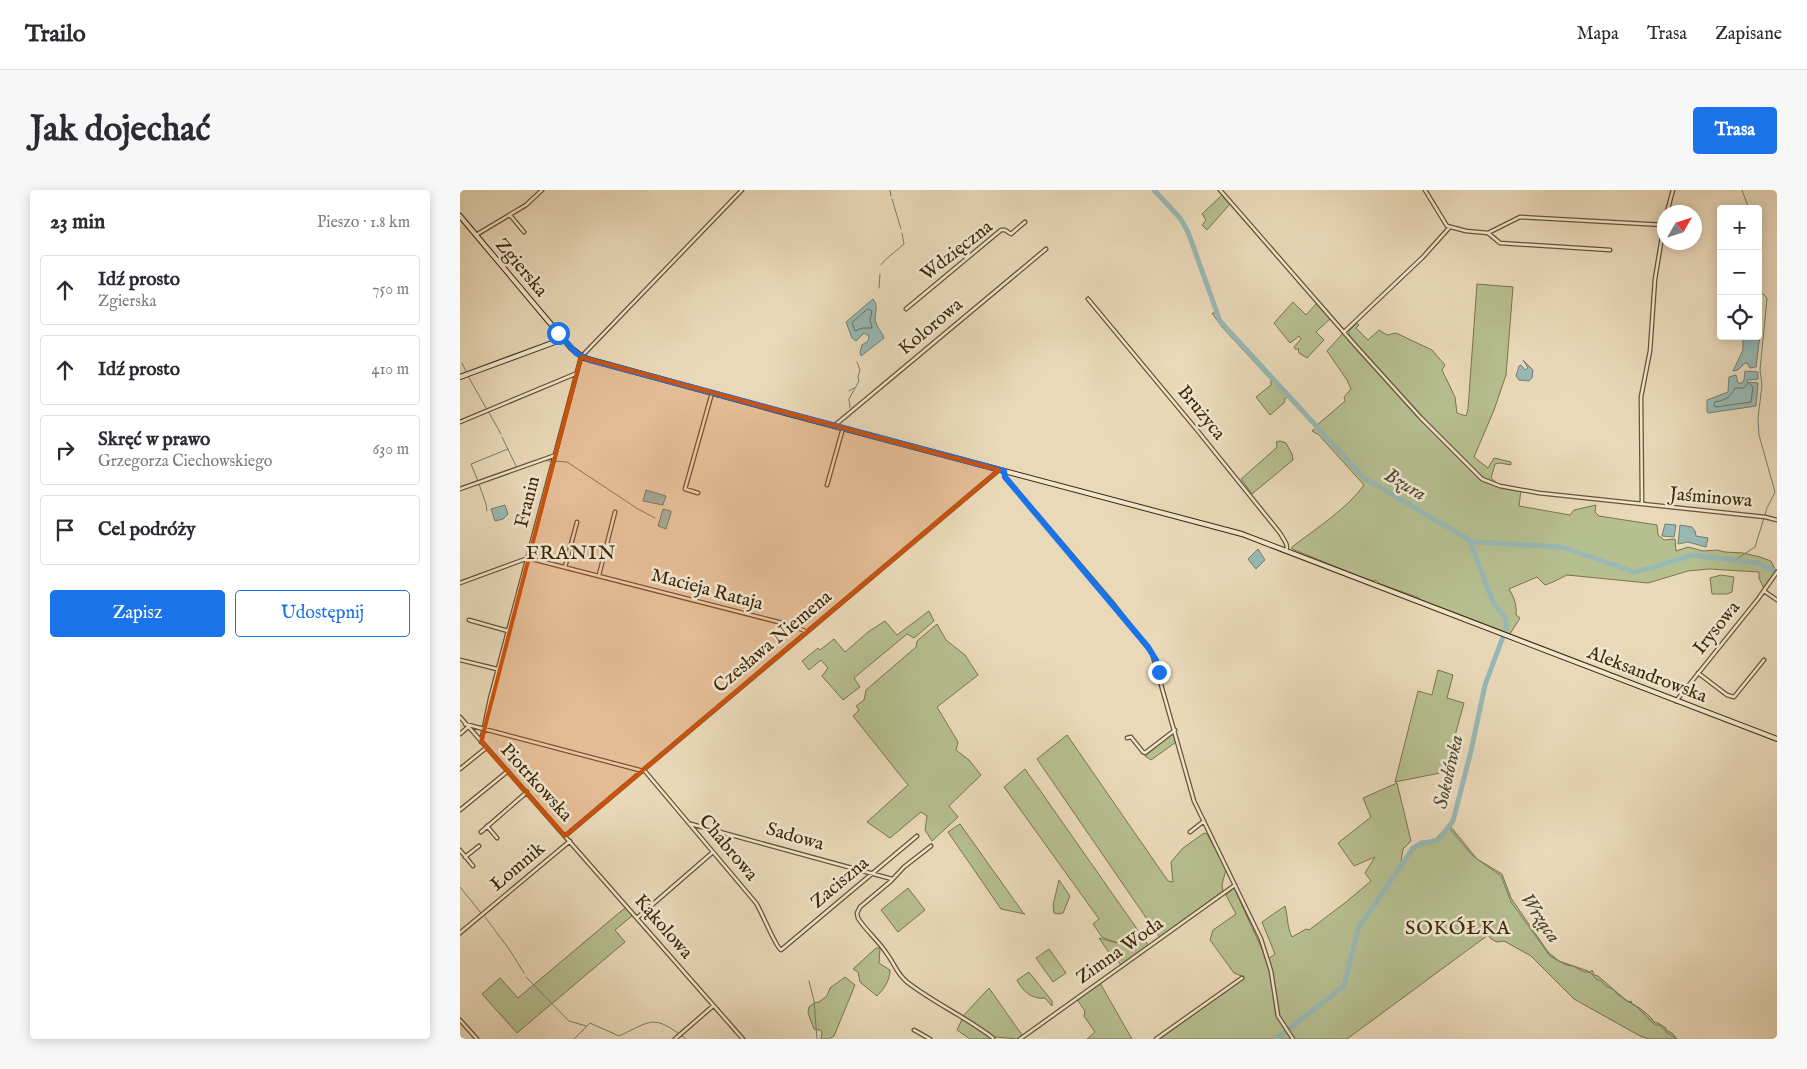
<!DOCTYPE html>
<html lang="pl">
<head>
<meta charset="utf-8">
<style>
	body { margin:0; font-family:"IM FELL English",serif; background:#f7f7f7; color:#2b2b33 }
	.controls { position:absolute; right:15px; top:15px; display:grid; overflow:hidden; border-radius:5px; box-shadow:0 2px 12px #0003 }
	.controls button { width:45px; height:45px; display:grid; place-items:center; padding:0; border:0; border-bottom:1px solid #e1e1e2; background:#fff; color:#2b2b33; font:25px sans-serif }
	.compass { position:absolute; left:1197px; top:15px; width:45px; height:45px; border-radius:50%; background:#fff; box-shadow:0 2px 12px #0003; rotate:51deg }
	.stop { position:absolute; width:15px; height:15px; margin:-11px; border:4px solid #1a73e8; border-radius:50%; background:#fff }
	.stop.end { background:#1a73e8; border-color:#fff; box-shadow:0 1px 5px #0008 }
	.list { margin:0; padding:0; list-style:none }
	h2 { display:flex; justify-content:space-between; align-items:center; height:65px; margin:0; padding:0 20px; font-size:21px }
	h2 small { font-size:16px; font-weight:400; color:#7c7c81 }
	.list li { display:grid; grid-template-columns:32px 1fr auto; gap:15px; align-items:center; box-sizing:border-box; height:70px; margin:0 10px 10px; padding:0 10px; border:1px solid #e1e1e2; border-radius:5px }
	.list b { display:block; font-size:19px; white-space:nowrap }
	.list p { margin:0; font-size:16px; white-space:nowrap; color:#7c7c81 }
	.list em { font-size:16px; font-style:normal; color:#7c7c81 }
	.actions { display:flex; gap:10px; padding:15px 20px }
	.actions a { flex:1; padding:11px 0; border:1px solid #1a73e8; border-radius:5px; text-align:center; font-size:18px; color:#1a73e8 }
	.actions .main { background:#1a73e8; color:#fff }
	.icon { flex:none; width:28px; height:28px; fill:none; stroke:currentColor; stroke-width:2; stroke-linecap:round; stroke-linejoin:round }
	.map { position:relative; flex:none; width:1317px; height:849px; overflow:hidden; border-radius:5px }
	header { display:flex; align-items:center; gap:30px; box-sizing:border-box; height:70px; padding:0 25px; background:#fff; border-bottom:1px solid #e1e1e2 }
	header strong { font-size:24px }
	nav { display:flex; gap:28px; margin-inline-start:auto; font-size:18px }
	.intro { display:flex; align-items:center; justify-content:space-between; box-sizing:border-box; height:120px; padding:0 30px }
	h1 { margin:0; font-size:35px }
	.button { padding:12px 22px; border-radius:5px; background:#1a73e8; color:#fff; font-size:18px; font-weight:700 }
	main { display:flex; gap:30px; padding:0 30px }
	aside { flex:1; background:#fff; border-radius:5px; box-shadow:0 2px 12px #0003 }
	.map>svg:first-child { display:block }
	.green { fill:#b6bf90; stroke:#7a744b }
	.water { fill:#98b9b5; stroke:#747f6f }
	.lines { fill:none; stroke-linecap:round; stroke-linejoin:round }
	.shore { stroke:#6a705e; stroke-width:1 }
	.stream { stroke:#747f6f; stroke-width:1 }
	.river { stroke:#98b9b5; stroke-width:5 }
	.street-casing { stroke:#685433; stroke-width:5 }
	.secondary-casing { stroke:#3d2806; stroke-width:6 }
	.street { stroke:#f1e6d2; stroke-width:2.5 }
	.secondary { stroke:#f1e6d2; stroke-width:4 }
	.route { stroke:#1a73e8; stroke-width:6 }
	.marked { fill:#ce520b; fill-opacity:0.2; stroke:#ce520b; stroke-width:4; stroke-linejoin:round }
	.labels { text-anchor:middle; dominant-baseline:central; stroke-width:5; stroke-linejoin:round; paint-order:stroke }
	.street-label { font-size:19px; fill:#3d2806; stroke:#f1e6d2 }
	.water-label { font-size:20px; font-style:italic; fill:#544c32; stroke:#f1e6d2 }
	.neighbourhood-label { font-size:20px; letter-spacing:1px; fill:#3d2806; stroke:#f1e6d2 }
</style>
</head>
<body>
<header>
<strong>Trailo</strong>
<nav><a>Mapa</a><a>Trasa</a><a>Zapisane</a></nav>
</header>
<div class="intro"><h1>Jak dojechać</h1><a class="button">Trasa</a></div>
<main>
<aside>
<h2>23 min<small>Pieszo · 1.8 km</small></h2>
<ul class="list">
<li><svg class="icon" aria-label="ahead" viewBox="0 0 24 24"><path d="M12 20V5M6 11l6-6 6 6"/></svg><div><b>Idź prosto</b><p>Zgierska</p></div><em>750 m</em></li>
<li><svg class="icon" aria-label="ahead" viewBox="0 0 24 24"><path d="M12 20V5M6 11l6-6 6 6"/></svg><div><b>Idź prosto</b></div><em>410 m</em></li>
<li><svg class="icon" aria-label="right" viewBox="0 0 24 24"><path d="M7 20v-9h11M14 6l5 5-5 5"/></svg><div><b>Skręć w prawo</b><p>Grzegorza Ciechowskiego</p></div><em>630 m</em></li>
<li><svg class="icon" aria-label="arrive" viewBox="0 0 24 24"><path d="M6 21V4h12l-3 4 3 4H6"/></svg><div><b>Cel podróży</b></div></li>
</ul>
<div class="actions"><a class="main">Zapisz</a><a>Udostępnij</a></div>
</aside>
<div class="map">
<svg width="1317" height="849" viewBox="0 0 1317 849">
	<rect width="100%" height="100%" fill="#ead9b9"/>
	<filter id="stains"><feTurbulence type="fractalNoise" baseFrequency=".004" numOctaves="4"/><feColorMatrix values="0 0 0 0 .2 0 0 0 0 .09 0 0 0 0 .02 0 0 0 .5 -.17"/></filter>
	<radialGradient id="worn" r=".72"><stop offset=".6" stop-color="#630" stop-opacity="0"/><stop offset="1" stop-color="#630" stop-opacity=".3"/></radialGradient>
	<!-- green -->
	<path class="green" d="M762,5L770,14L747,40L742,35L746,30L742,24Z
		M1017,94L1053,97L1046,185L1034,220L1014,267L1028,278L1034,268L1051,272V275L1040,273L1035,274L1031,288L1040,296L1061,300L1059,316L1110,325L1114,320L1136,315L1135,322L1139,326L1197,335L1198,345L1204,350L1215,349L1216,361L1228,357L1243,361L1257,360L1265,362L1283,363L1300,367L1311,371L1315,379V383L1304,399L1299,388V382L1249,379L1228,381L1188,393L1107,385L1093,392L1085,395L1077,387L1049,399C1054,407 1057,415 1056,425L1060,428L1050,444L961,410L957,407L920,394L916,390L913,391L904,388L832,359V357C855,339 887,319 904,295L859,245L852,241L857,237L856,236L885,211L884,207L891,199L887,190L867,161L883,143L887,147L889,146V141L897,133L899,135L896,138L908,150L919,140L927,145L936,143L972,160L985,175L982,180L995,207L997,223L1006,226L1008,219Z
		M833,112L846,125L857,113L871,128L856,142L864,150L847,168L839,163L838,158L836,160L834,157L841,149L839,146L830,153L814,133Z
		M752,123H756L763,135L828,206L825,209L824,213L810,225L796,207L811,195V190L762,137Z
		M820,251L826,253L832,264L833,270L792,304L781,289L814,260L817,257L816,252Z
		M1261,385L1274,387L1272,402L1267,404H1252L1250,388Z
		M469,421L474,431L454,448L447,444L394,488L400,497L383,510L362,486L368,478L361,470L349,480L342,471L358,458L360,460L374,449L385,462L408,442L425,431L437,445Z
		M477,434L486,450L505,465L518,485L477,517L498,552L496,560L509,570L521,585L489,616L498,627L472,651L465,640L467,626L461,622L430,648L407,632L448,595L393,526L399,520L396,516L404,510L406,500L456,457L457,451Z
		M978,480L993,485L987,508L1004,513L985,582L935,592L958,501L972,505Z
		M713,543L716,552L691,570L685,566Z
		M607,545L708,691L713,692L711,672L723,658L744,643L747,644L766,679L762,695L763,701L760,703L700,748L577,569Z
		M565,579L689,756L662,775L660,774L656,768L652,767L639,748L657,753L642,747L633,734L639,729L544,597Z
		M937,593L951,651L943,659L941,672L963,652L975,649L987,637H991L1017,669L1042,684L1051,708L1088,762L1099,771L1128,781L1129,783L1132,780L1134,785L1138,786L1168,812L1171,811L1172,814C1178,816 1192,827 1194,832L1198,833L1206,838V840L1212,843L1217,849H1189L1180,846L1114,809L1071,766L1044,751L1037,752L1031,749L1028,745L887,849H699L784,787L774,783L750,750L753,740L776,724L766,705L774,698L807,770L815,764L802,732L825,716C828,726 827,738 832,747L846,739L849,740L886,712L911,691L905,683L915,667L894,676L878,653L911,627L903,608Z
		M500,634L564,724H565L541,719L488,642Z
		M599,690L610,706L603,723L598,724L594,723L593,715Z
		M448,698L465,720L438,742L421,720Z
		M166,717L173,725L155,740L165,752L57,843L22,804L40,788L58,808Z
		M416,758H420L419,773L430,780C430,790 424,799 417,806L400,792L398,782L393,779Z
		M589,759L606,783L593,792L576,768Z
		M569,782L592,811V816L585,808C573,810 562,801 557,790Z
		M385,787L395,795L374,846L369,849H361L362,842L360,840L354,839L348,823L349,817L354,813L359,812L367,806L370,798Z
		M640,793L672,849H627L635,842L624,826L625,821L618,811L619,808Z
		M529,798L562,845L561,846L557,849L536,847L530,849H510L497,840L504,825Z"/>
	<!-- water -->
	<path class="water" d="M413,109C420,117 413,126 416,133C418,139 422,142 424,148L401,166L400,162L402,155L408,151L409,146L404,143L396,151L392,148L386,132Z
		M1298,141L1300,145L1296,177L1290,178L1287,173H1285L1278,180L1273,181L1283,160V146H1298Z
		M1063,170L1073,180L1072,188L1069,191L1059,190L1056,186L1059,176L1061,175L1065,180L1068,178Z
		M1285,181L1298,182V189L1287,190V192L1298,193L1296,216L1248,223L1247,222V210L1268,202L1269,187L1276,185L1278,193H1282L1284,190Z
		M186,300L206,306L203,315L183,311Z
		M45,315L48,324L43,329L35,331L31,319Z
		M203,319L211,321V323L206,339L198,336Z
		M1205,334L1216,335L1214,347L1202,346Z
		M1220,335L1232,337L1235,341L1236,346L1248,348L1246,357L1228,352L1218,354Z
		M798,359L805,370L796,379L788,369Z"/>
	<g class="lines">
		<!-- shore -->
		<path class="shore" d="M408,119L412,121L410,130L412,138H403L395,141L392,133Z
			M1289,193L1293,197L1291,212L1256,217L1254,216L1255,212C1265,210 1270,208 1275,198H1283Z"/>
		<!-- stream -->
		<path class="stream" d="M430,0L431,6
			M1282,0L1289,19
			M432,9L441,39
			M421,75L425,70L444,54L442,43
			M419,98L420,84
			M2,173L6,181
			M8,186L26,218
			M389,201L394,198
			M390,218L389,209L399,191L398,187L400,180L397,172
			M28,221L41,244
			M42,247L56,276
			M87,271H90
			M95,271L107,272L178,319L195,328
			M18,291L11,274L48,259
			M19,294L26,314L27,321
			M1275,370L1295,357L1307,318L1315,302L1299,245L1298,228L1302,195L1300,180L1307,108L1298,99
			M988,637L1013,666L1041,686L1051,712L1090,766L1106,775L1113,776L1124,782H1130L1137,790H1140L1147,797L1153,799L1158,805L1176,816L1195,835H1200L1206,842L1217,849
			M0,697L21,723
			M25,727L49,759L64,783
			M66,787L109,831L126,836
			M349,791L354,811L357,849
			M114,849L130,833L159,846C193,830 193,824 226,849"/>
		<!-- river -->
		<path class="river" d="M694,0L720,28L728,42L760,131L904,288L1013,352L1102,357L1174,382L1194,377L1232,365L1298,373L1317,382
			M816,849L884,796L898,739L953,658L961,653L970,652L979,649L993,631L1011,561L1025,495L1047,436L1045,427L1034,414L1009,350"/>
		<!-- street casing -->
		<g class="street-casing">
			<path id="street" d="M760,0L895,155L961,228L1022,289L1040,296L1079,303L1305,327L1317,330
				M965,0L987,36L1006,41L1028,43L1060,27L1204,35L1195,89L1190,161L1181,207L1182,314
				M1207,22L1213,0
				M50,25L64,42
				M1028,43L1040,53L1150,60
				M16,45L66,15L82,0
				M628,109L737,240L820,343C823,349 829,354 826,361
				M446,119L541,40H545L551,44L565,32
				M884,142L963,67L989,38
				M0,232L115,184
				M374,236L586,59
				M544,281L545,287L651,411L692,463L734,611L801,749L811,781L818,826L833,849
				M367,295L383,238
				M0,299L93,266
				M238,303L225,299L252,203
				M105,377L117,332
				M139,385L155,322
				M0,393L68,368L334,436L347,442
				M1304,401L1317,410
				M9,430L48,441
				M0,470L37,479
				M1238,483L1267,505L1274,507L1304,470
				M1216,511L1298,409L1317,382
				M0,527L283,849
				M5,534L183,581
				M0,544L8,537
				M667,548L671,547L683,562L685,563L715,540
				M21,552L30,509L121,167L282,0
				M0,579L26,558
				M184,580L296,713C302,722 315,756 321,760L457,646
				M0,620L48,581
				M231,634L432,689
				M27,636L37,648
				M21,642L67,602
				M730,642L744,631
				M105,646L539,280
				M471,656L444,677L431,691L400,717L397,723L398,728C406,741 419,751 427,764C434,773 437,784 447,792C474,813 506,827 533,848
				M0,660L13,676
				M5,667L19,656
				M177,728L253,662
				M0,743L110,651
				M0,830L17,849
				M454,840L470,849
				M215,849L253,816
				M560,849L775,695
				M696,849L782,788"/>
		</g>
		<!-- secondary casing -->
		<g class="secondary-casing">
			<path id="secondary" d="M0,26L111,158L124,168L329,224L782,344L1317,549
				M0,187L103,149"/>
		</g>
		<!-- street -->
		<use href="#street" class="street"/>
		<!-- secondary -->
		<use href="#secondary" class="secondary"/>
	</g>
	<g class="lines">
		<!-- route -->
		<path class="route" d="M98,143L116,163L130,170L544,281L545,287L688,457L696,470L699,482"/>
	</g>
	<!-- marked area -->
	<path class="marked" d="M121,167L539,280L105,646L21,552Z"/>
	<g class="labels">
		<!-- street labels -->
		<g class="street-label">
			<text transform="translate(497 61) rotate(-38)">Wdzięczna</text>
			<text transform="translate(61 78) rotate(50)">Zgierska</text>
			<text transform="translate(471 137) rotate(-40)">Kolorowa</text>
			<text transform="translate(741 223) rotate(51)">Brużyca</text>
			<text transform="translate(1251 308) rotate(5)">Jaśminowa</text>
			<text transform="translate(68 312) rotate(-76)">Franin</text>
			<text transform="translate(247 400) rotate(15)">Macieja Rataja</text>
			<text transform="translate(1257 438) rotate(-51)">Irysowa</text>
			<text transform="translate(313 452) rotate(-40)">Czesława Niemena</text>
			<text transform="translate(1187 485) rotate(21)">Aleksandrowska</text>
			<text transform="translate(76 593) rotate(48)">Piotrkowska</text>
			<text transform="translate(335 647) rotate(16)">Sadowa</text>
			<text transform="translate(268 658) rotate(50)">Chabrowa</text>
			<text transform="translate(58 677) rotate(-40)">Łomnik</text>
			<text transform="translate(380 693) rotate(-40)">Zaciszna</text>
			<text transform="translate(203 737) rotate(49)">Kąkolowa</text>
			<text transform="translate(660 761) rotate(-35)">Zimna Woda</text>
		</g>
		<!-- water labels -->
		<g class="water-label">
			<text transform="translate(945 295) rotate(30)">Bzura</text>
			<text transform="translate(989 582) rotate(-77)">Sokołówka</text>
			<text transform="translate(1080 728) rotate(56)">Wrząca</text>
		</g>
		<!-- neighbourhood labels -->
		<g class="neighbourhood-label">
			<text x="111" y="363">FRANIN</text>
			<text x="998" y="738">SOKÓŁKA</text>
		</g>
	</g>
	<rect width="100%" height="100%" filter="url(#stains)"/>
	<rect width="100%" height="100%" fill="url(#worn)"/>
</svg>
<div class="controls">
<button>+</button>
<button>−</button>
<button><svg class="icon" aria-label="locate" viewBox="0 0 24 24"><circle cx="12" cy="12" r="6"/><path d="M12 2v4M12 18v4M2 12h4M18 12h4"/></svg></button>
</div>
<svg class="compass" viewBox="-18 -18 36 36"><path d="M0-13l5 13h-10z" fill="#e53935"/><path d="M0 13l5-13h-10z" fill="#7c7c81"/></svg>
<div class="stop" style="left:98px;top:143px"></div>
<div class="stop end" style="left:699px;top:482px"></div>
</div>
</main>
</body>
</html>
